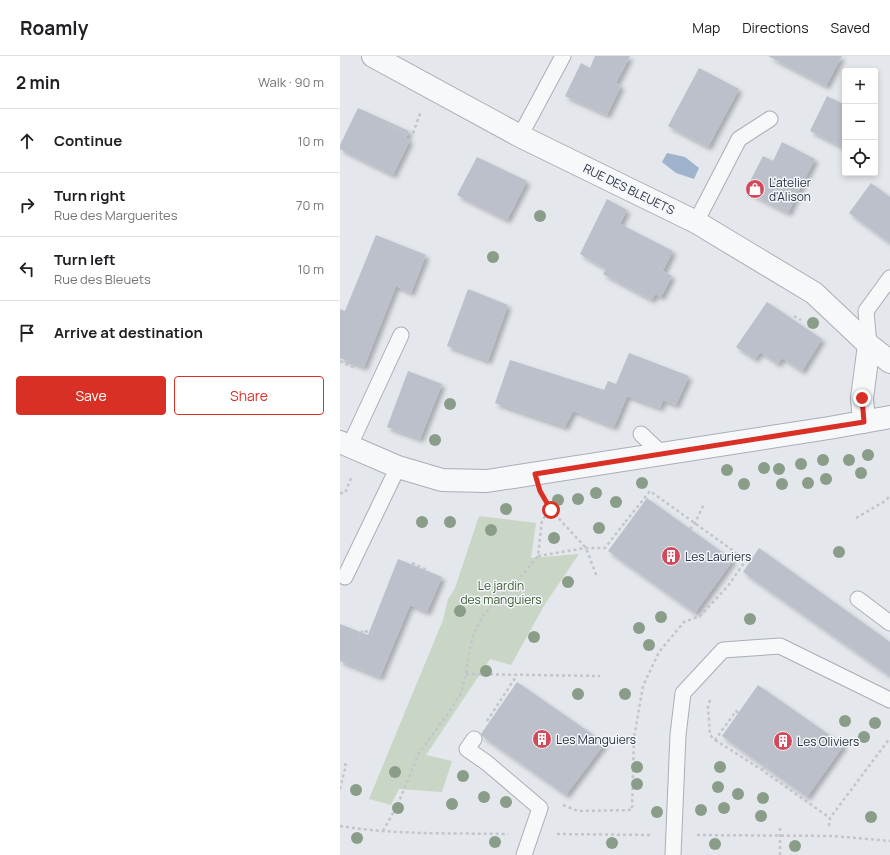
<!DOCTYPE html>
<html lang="en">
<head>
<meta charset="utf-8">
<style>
	body { margin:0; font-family:Manrope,sans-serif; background:#f2f2f2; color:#202124 }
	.controls { position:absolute; right:12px; top:12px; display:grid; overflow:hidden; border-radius:4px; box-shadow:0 2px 6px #0003 }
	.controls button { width:36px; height:36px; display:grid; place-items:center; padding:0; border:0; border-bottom:1px solid #e0e0e0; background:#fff; color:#202124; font:20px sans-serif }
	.stop { position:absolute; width:12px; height:12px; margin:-9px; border:3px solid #d93025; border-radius:50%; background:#fff }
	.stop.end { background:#d93025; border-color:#fff; box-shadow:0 1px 4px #0008 }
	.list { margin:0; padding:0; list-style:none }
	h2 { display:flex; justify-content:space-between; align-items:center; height:52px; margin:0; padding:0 16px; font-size:17px }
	h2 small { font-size:13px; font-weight:400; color:#757577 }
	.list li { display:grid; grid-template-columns:26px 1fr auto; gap:12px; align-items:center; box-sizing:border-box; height:64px; padding:0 16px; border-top:1px solid #e0e0e0 }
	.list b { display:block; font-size:15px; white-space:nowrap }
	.list p { margin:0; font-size:13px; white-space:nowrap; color:#757577 }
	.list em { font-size:13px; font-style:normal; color:#757577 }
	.actions { display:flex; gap:8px; padding:12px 16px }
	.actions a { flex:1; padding:9px 0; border:1px solid #d93025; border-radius:4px; text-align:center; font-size:14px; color:#d93025 }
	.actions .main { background:#d93025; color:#fff }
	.icon { flex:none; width:22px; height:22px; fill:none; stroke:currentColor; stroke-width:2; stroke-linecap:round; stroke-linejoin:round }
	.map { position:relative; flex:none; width:550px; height:799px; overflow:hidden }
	header { display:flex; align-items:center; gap:24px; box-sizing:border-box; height:56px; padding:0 20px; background:#fff; border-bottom:1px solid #e0e0e0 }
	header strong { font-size:19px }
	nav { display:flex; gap:22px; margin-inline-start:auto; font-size:14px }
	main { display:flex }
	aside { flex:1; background:#fff }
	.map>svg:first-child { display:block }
	.green { fill:#c9d6c5 }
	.water { fill:#9fb4cc }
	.building { fill:#bbc0ca; filter:url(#shadow) }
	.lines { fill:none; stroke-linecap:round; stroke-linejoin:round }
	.service-casing { stroke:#a9aeb7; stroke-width:17 }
	.minor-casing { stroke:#a9aeb7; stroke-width:24 }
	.path { stroke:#c2c5cb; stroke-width:2.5; stroke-dasharray:3 3; stroke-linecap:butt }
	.service { stroke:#f7f8fa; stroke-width:15 }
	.minor { stroke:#f7f8fa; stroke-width:22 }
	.tree { fill:#899d89 }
	.route { stroke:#d93025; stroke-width:5 }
	.labels { text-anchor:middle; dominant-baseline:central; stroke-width:3; stroke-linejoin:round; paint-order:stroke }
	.poi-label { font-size:12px; fill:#2b3445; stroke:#f4f6f9; text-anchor:start }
	.street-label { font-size:12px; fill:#2b3445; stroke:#f4f6f9 }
	.park-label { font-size:12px; fill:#3f6138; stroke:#f4f6f9 }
</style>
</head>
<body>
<header>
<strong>Roamly</strong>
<nav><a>Map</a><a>Directions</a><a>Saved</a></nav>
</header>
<main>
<aside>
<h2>2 min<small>Walk · 90 m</small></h2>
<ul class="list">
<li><svg class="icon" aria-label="ahead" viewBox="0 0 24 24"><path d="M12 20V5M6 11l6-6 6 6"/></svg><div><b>Continue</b></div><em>10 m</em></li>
<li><svg class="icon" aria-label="right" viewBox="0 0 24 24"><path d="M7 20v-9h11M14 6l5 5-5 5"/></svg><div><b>Turn right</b><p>Rue des Marguerites</p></div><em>70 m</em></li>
<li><svg class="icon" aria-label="left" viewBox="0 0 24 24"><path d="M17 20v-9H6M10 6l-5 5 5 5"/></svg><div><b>Turn left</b><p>Rue des Bleuets</p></div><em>10 m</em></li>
<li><svg class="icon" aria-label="arrive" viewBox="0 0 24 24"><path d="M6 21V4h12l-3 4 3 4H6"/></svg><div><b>Arrive at destination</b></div></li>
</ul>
<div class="actions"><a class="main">Save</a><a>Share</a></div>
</aside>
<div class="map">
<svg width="550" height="799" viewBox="0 0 550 799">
	<defs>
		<filter id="shadow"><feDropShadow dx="3.5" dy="3.5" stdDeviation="2" flood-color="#0004"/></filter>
	</defs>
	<rect width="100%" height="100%" fill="#e4e7ec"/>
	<!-- green -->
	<path class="green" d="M139,460L196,467L191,502L239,498L205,548L171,609L150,603L86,699L112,705L102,736L59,733L51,749L29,743L103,564L108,543L115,532Z"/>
	<!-- water -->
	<path class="water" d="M327,97L345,101L359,112L354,123L336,117L322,106Z"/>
	<!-- building -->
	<path class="building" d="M255,0H290L276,27L281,30L267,59L225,40L241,7L250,12Z
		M428,0H502L486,30Z
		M359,12L399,33L368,91L328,70Z
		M487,40L505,49V92L470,75Z
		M18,52L69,75L66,82L70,84L53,119L0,93V89Z
		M442,86L475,103L448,157L405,135L423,100L433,105Z
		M137,101L187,125L167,164L117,139Z
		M531,127L550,141V187L509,157Z
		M267,143L287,154L280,168L333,195L323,215L332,220L321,241L315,238L312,244L263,218L266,213L240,198Z
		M36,179L86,199L71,237L56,230L24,311L0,302V253L5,255Z
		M128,233L168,249L148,305L107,290Z
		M427,246L482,283L462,315L442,302L438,308L420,296L415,303L396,291Z
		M289,297L349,320L336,349L323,344L320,352L287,340L274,371L233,355L225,371L155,347L170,304L264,334L268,325L276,328Z
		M68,315L102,328L80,383L47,371Z
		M307,442L393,504L355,557L268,495Z
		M419,492L550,586V620L403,516Z
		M58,503L102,521L87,556L70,549L40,621L0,605V568L28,579Z
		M177,626L265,687L226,739L142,680L141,678Z
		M418,629L504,689L467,741L382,680Z"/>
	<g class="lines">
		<!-- service casing -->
		<g class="service-casing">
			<path id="service" d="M180,80L223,0
				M356,166L399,83L430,63
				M529,289L526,255L550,222
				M301,378L322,398
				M10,389L61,279
				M5,521L58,411
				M518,543L550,567
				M134,683L127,693L147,707L200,752L184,799
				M333,799L338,679L343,637L383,594L440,590L550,644"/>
		</g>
		<!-- minor casing -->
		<g class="minor-casing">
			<path id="minor" d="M33,0L180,80L356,166L474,237L529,289
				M524,366L522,342L529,289L550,306
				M0,386L58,411L102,424L147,425L489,372L550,361"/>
		</g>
		<!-- path -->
		<path class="path" d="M44,72L46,68L72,80L81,55
			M320,214L328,199
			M454,260L461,264
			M0,305L15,312
			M0,437H5L12,420
			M205,443L211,454L246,492L257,521
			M516,462L545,445L550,440
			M350,473L355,467L364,448
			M198,500L246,492H265L286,465
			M72,507L87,514L83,521
			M19,583L23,574L37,580
			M126,618L260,620
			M370,644L368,651L370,679L375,684L396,655L398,657
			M147,665L177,619
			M375,684L422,714L490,762
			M422,714L428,707
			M0,733L6,709L3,708
			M223,749L238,755L292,754L294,682L303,630L319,596L344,566L360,560L388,530L406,504L310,435L286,465L289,466
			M0,770C55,779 112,777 168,778
			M489,770L490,762L550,682
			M43,775L58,748L79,697L109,656L121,637L126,618L128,602L133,579L142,561L157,543L184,517L198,500L202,464L211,454
			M217,778L312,779
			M357,779L493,780L550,785
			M440,799V770"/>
		<!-- service -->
		<use href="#service" class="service"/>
		<!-- minor -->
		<use href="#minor" class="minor"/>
	</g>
	<!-- trees -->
	<g class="tree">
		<circle cx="200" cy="160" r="6"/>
		<circle cx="153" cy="201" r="6"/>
		<circle cx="473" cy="267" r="6"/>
		<circle cx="110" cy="348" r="6"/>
		<circle cx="95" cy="384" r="6"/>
		<circle cx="528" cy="399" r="6"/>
		<circle cx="483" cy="404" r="6"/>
		<circle cx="509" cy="404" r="6"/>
		<circle cx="461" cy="408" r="6"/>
		<circle cx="424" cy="412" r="6"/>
		<circle cx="439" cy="413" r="6"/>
		<circle cx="387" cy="414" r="6"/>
		<circle cx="521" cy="417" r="6"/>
		<circle cx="486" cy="423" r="6"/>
		<circle cx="302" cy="427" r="6"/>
		<circle cx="468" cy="427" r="6"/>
		<circle cx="404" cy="428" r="6"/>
		<circle cx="442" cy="428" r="6"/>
		<circle cx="256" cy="437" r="6"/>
		<circle cx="238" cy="443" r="6"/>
		<circle cx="218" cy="444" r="6"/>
		<circle cx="276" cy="446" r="6"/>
		<circle cx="166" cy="453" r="6"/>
		<circle cx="82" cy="466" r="6"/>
		<circle cx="110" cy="466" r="6"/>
		<circle cx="259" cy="472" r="6"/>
		<circle cx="151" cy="474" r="6"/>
		<circle cx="214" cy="482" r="6"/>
		<circle cx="499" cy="496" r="6"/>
		<circle cx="228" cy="526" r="6"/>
		<circle cx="120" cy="555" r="6"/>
		<circle cx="321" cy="561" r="6"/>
		<circle cx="410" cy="563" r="6"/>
		<circle cx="299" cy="572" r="6"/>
		<circle cx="194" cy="581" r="6"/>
		<circle cx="309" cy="589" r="6"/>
		<circle cx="146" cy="615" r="6"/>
		<circle cx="238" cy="638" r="6"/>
		<circle cx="285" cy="638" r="6"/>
		<circle cx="505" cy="665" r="6"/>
		<circle cx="535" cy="667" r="6"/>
		<circle cx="524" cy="681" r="6"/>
		<circle cx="297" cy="711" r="6"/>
		<circle cx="380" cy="711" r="6"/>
		<circle cx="55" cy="716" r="6"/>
		<circle cx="123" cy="720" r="6"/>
		<circle cx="297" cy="728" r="6"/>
		<circle cx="378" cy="731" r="6"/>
		<circle cx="16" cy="734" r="6"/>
		<circle cx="398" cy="738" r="6"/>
		<circle cx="144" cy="741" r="6"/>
		<circle cx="423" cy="742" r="6"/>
		<circle cx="166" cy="746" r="6"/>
		<circle cx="112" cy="748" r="6"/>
		<circle cx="58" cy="752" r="6"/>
		<circle cx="384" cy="752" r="6"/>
		<circle cx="361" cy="754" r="6"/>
		<circle cx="317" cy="756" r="6"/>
		<circle cx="421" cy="760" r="6"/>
		<circle cx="531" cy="761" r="6"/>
		<circle cx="17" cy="782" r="6"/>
		<circle cx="155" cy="786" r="6"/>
		<circle cx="272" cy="787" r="6"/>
		<circle cx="375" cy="788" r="6"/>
		<circle cx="455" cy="790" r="6"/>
	</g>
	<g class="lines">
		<!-- route -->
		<path class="route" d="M211,454L200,435L195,418L524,366L522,342"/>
	</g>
	<!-- icons -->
	<defs>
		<g id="shop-disc" transform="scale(1)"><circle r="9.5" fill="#d1495b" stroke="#f4f6f9"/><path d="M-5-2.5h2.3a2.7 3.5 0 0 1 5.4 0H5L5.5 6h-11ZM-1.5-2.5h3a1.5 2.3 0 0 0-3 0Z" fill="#fff"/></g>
		<g id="building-disc" transform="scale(1)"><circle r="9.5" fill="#d1495b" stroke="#f4f6f9"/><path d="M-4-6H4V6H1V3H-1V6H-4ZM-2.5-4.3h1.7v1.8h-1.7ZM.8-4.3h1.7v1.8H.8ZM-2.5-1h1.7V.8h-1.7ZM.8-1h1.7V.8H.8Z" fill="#fff"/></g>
	</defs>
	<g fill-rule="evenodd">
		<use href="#shop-disc" x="415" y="133"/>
		<use href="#building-disc" x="331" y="500"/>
		<use href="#building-disc" x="202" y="683"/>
		<use href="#building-disc" x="443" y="685"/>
	</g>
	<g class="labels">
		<!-- poi labels -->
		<g class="poi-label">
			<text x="429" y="126">L'atelier<tspan x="429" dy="14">d'Alison</tspan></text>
			<text x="345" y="500">Les Lauriers</text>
			<text x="216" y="683">Les Manguiers</text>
			<text x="457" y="685">Les Oliviers</text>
		</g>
		<!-- street labels -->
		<g class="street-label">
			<text transform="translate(289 133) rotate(26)">RUE DES BLEUETS</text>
		</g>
		<!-- park labels -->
		<g class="park-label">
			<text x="161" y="529">Le jardin<tspan x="161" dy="14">des manguiers</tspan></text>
		</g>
	</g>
</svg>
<div class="controls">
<button>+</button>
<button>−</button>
<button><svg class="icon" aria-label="locate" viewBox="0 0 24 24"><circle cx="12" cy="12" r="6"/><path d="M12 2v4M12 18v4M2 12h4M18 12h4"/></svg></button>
</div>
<div class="stop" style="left:211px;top:454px"></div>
<div class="stop end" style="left:522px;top:342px"></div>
</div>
</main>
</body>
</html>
